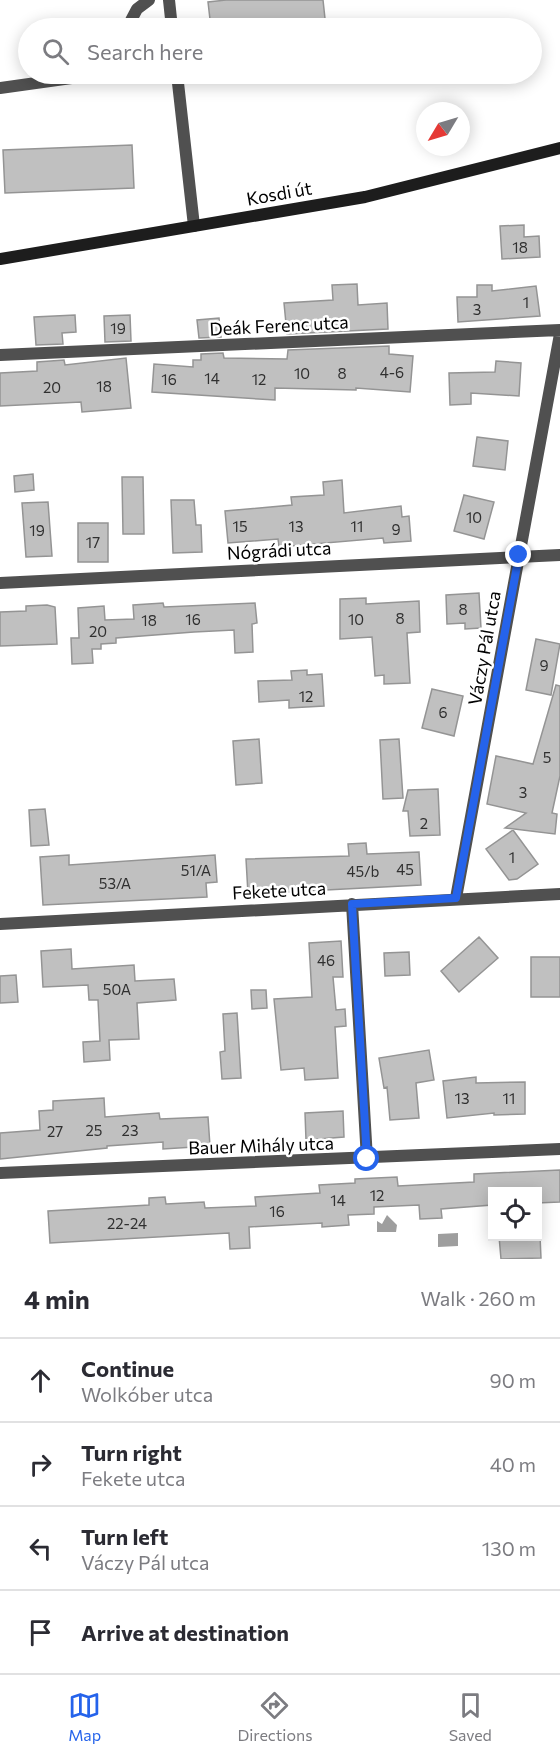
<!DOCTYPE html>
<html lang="en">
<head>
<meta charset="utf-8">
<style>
	body { margin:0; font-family:Commissioner,sans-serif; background:#f2f2f3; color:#2b2b33 }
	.controls { position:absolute; right:18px; bottom:18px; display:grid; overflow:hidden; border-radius:0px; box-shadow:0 3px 15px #0003 }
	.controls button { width:54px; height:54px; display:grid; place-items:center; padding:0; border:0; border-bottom:2px solid #e1e1e2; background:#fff; color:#2b2b33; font:30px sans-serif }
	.compass { position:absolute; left:416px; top:102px; width:54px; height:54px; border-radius:50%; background:#fff; box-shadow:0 3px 15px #0003; rotate:232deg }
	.stop { position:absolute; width:18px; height:18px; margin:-14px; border:4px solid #2563eb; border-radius:50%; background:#fff }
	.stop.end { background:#2563eb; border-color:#fff; box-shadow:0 2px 6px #0008 }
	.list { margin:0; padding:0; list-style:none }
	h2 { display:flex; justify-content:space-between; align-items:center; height:78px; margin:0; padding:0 24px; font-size:26px }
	h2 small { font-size:20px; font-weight:400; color:#7c7c81 }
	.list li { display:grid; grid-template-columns:39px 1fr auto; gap:18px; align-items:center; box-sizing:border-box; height:84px; padding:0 24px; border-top:2px solid #e1e1e2 }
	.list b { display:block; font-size:22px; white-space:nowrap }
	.list p { margin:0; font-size:20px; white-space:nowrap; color:#7c7c81 }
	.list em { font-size:20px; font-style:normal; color:#7c7c81 }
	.icon { flex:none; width:33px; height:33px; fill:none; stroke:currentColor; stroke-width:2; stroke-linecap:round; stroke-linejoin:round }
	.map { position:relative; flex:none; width:560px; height:1259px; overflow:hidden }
	.search { position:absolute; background:#fff; box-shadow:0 3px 15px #0003; left:18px; right:18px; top:18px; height:66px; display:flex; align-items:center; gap:15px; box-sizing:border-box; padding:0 21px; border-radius:33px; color:#7c7c81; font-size:22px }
	.sheet { height:414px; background:#fff }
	nav { display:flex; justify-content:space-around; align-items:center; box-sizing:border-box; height:84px; border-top:2px solid #e1e1e2; background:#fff; font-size:16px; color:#7c7c81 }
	nav a { display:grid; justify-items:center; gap:3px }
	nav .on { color:#2563eb }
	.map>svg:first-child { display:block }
	.water { fill:#9e9e9e }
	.building { fill:#c0c0c0; stroke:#949494; stroke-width:1.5 }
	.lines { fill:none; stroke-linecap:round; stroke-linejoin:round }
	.street { stroke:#505050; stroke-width:12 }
	.secondary { stroke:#1d1d1d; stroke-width:12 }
	.route { stroke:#2563eb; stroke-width:8 }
	.labels { text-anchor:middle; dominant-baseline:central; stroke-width:5; stroke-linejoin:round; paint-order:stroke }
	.number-label { font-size:15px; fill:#303030 }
	.street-label { font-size:18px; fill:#000; stroke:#fff }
</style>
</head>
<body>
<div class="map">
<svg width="560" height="1259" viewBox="0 0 560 1259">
	<rect width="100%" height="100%" fill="#fff"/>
	<!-- water -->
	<path class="water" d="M387,1215L397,1225L396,1232H377V1221L382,1224Z
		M458,1233V1246L438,1247V1234Z"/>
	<!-- building -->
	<path class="building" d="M226,0H323L326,28H211L208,2Z
		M132,145L134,188L5,193L3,150Z
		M524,225V237L539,236L540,257L502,259L500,226Z
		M357,284L358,305L387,303L388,329L287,334L284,303L333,300L332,285Z
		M477,285H492V291L536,286L540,316L458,322L457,297H477Z
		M75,315L76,332L62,333L63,344L36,345L34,317Z
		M130,315L131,341L105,342L104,316Z
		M219,318L221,337L199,338L197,320Z
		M389,346V354L413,356L410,392L356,388V390L275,388V400L152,392L154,364L193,367V360H201V354L223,353L224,358L287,359L288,350Z
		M126,358L131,408L82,412L81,402L0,406V373L37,371V362L64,360L65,365Z
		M496,361L521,363L519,396L471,393V404L450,405L449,373L495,372Z
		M477,437L508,441L505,470L473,466Z
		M33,474L34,490L15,492L14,476Z
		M122,477H143L144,534H123Z
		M342,480L344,513L401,506L402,517L409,516L411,541L384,543L383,538L279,547L278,539L228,543L225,511L292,505L291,497L324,495L323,482Z
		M464,495L494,502L484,539L454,531Z
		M171,500H194L196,525H201L202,552L173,553Z
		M48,502L52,556L26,557L22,503Z
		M78,523H108V562H78Z
		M479,593L481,628L465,629V623L447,624L446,595Z
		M366,598V604L419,601L420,632L407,633L410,683L384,684V675L375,676L372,637L340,639V599Z
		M163,603L164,607L255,603L257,623L252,624L253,652L235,653L234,630L194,632L116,638V643L101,644V649H92L93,663L72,664L71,638H79L78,608L104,606L105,620L134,619L133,605Z
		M47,605L55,607L57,644L0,646V612L26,611V606Z
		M536,639L560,644L551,695L526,690Z
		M307,670V675L322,674L324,706L289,708V700L259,702L258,681L292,680L291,671Z
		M556,685L560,686V776L552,813L557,814L555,834L505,828L526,813L487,804L496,756L533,764Z
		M432,689L463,696L454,736L422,728Z
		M259,739L262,783L236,785L233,741Z
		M399,739L403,798L383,799L380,740Z
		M438,789L440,835L410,836L408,811H403L408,790Z
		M45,809L49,845L31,846L29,810Z
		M513,830L538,864L517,879L509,880L486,849Z
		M366,843L367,854L419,852L421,885L248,894L246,859L349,856L348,844Z
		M69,855V865L215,855L217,882L206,883L207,897L43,905L40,857Z
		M479,937L498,958L459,992L441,971Z
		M341,941L343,977H333L336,1010L345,1009L346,1026L335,1027L338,1078L305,1080L304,1068L281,1070L274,999L312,997L309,943Z
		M71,949L72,969L134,965L135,981L174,979L176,1000L137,1003L139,1039L109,1040L110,1060L84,1062L83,1042L100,1041L98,1000H89L88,985L43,987L41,951Z
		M409,952L410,975L385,976L384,953Z
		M531,957H560V997H531Z
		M16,975L18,1002L0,1003V976Z
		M251,990H266L267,1008L252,1009Z
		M237,1013L241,1078L222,1079L220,1052L225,1051L223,1014Z
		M429,1050L434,1080L416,1083L419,1118L390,1120L387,1087L384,1088L379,1058Z
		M476,1077V1083L525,1082V1114L494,1115V1113L447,1118L443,1081Z
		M104,1098L105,1117L159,1113L160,1119L208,1117L210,1146L163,1149V1142L107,1146V1148L0,1159V1133L40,1130L39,1111L53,1110V1101Z
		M343,1111L344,1137L306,1140L305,1113Z
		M560,1170V1202L537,1203V1191H492V1205L441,1209L442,1218L420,1219L419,1205L374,1207V1214L348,1215L349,1225L322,1227V1223L249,1227L250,1248L230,1249L229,1233L50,1243L48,1211L149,1205V1198L165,1197L166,1204L204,1202L205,1208L256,1206L255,1197L320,1193L319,1185L355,1183V1179L397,1177L398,1186L474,1182V1174Z
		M499,1236H540L541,1258L501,1259Z"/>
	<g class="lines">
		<!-- street -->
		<path class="street" d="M169,0L172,28
			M127,28L137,9L149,0
			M177,74L194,226
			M0,88L100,74
			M0,355L560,330
			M0,583L560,555
			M456,898L560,334
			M352,904L367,1159
			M0,924L560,894
			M0,1173L560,1149"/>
		<!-- secondary -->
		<path class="secondary" d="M0,259L365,197L560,148"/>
	</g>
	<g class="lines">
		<!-- route -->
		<path class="route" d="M367,1159L352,904L456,898L519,555"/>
	</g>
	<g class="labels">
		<!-- number labels -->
		<g class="number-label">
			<text x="520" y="247">18</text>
			<text x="526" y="302">1</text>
			<text x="477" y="309">3</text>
			<text x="118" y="328">19</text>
			<text x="392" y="372">4-6</text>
			<text x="302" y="373">10</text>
			<text x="342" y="373">8</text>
			<text x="212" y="378">14</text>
			<text x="169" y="379">16</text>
			<text x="259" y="379">12</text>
			<text x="104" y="386">18</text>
			<text x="52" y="387">20</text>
			<text x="474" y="517">10</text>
			<text x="240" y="526">15</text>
			<text x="296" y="526">13</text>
			<text x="357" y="526">11</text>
			<text x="396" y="529">9</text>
			<text x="37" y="530">19</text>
			<text x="93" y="542">17</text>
			<text x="463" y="609">8</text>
			<text x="400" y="618">8</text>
			<text x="193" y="619">16</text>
			<text x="356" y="619">10</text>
			<text x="149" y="620">18</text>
			<text x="98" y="631">20</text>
			<text x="544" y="665">9</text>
			<text x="306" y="696">12</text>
			<text x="443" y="712">6</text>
			<text x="547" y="757">5</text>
			<text x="523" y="792">3</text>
			<text x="424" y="823">2</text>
			<text x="512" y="857">1</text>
			<text x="405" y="869">45</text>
			<text x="196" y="870">51/A</text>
			<text x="363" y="871">45/b</text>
			<text x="115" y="883">53/A</text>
			<text x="326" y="960">46</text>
			<text x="117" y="989">50A</text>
			<text x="462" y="1098">13</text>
			<text x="509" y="1098">11</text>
			<text x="94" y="1130">25</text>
			<text x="130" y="1130">23</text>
			<text x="55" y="1131">27</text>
			<text x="377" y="1195">12</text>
			<text x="338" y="1200">14</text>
			<text x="277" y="1211">16</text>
			<text x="127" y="1223">22-24</text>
		</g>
		<!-- street labels -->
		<g class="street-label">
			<text transform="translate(279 193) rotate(-10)">Kosdi út</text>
			<text transform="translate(279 325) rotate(-3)">Deák Ferenc utca</text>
			<text transform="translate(279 550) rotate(-3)">Nógrádi utca</text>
			<text transform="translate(484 648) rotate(-80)">Váczy Pál utca</text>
			<text transform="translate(279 890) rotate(-3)">Fekete utca</text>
			<text transform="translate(261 1145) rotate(-2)">Bauer Mihály utca</text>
		</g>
	</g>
</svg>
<div class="controls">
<button><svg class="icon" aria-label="locate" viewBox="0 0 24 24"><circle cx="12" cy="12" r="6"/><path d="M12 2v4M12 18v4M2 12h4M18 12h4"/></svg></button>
</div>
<svg class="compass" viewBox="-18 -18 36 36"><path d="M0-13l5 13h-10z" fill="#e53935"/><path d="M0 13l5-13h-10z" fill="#7c7c81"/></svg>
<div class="stop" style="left:367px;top:1159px"></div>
<div class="stop end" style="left:519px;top:555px"></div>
<div class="search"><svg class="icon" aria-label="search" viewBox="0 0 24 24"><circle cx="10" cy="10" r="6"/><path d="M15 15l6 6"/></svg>Search here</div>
</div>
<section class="sheet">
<h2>4 min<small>Walk · 260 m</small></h2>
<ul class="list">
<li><svg class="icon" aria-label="ahead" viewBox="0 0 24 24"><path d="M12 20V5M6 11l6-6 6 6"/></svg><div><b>Continue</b><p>Wolkóber utca</p></div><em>90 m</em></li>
<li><svg class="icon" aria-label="right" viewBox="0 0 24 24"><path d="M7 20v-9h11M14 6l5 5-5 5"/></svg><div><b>Turn right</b><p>Fekete utca</p></div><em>40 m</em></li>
<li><svg class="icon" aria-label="left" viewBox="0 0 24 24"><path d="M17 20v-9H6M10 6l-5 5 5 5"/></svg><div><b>Turn left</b><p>Váczy Pál utca</p></div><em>130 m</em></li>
<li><svg class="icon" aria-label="arrive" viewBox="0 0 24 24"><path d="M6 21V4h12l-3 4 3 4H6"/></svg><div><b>Arrive at destination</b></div></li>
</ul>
</section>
<nav>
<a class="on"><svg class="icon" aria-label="map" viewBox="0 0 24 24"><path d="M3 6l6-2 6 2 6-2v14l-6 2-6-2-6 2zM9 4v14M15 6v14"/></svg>Map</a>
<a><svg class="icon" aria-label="directions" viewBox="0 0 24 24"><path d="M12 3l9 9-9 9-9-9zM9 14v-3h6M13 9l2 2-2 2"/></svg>Directions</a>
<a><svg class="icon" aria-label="saved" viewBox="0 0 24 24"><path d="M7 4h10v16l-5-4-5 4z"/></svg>Saved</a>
</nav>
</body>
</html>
